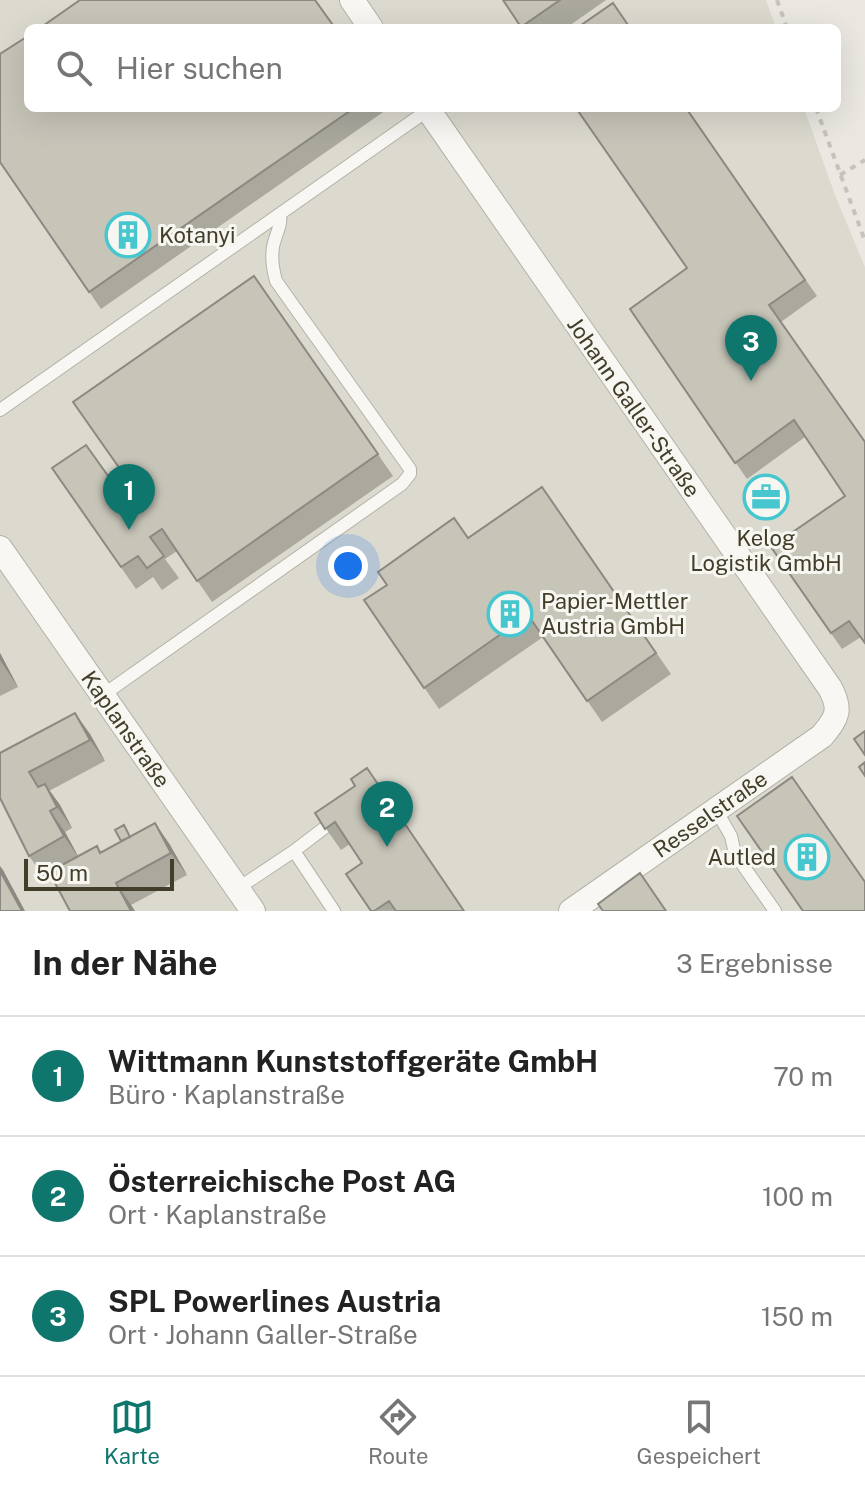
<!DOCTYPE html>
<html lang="de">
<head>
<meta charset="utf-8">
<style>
	body { margin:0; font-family:"Public Sans",sans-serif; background:#f6f6f6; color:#222 }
	.scale { position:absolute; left:24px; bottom:20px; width:150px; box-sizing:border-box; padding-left:8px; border:4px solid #423e29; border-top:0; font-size:22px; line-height:28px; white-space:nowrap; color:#423e29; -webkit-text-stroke:6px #f7f6f1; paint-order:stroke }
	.you { position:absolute; left:348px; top:566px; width:28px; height:28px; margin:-20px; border:6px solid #fff; border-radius:50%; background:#1a73e8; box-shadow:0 0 0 12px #1a73e833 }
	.badge { display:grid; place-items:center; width:52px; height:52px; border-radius:50%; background:#0f766e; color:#fff; font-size:26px; font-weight:700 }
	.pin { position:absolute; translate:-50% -66px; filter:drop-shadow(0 2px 4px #0008) }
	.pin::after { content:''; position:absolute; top:42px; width:28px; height:24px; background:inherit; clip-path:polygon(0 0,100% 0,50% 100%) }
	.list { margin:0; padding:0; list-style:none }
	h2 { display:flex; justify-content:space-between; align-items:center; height:104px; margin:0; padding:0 32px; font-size:34px }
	h2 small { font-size:26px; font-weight:400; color:#767676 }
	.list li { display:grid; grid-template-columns:52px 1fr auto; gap:24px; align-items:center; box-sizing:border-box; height:120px; padding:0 32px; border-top:2px solid #e0e0e0 }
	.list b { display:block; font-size:30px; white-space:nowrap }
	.list p { margin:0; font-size:26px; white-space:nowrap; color:#767676 }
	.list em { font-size:26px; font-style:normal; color:#767676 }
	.icon { flex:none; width:44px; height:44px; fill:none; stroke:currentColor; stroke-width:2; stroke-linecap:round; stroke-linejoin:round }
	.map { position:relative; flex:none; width:865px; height:911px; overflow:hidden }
	.search { position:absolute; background:#fff; box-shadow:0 8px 32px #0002; left:24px; right:24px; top:24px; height:88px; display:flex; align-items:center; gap:20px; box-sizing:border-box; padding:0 28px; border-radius:12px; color:#767676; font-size:30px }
	.sheet { height:464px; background:#fff }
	nav { display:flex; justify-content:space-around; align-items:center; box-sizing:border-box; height:112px; border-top:2px solid #e0e0e0; background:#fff; font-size:22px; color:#767676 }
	nav a { display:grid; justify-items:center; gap:4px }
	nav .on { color:#0f766e }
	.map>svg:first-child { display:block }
	.built { fill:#dcdacf }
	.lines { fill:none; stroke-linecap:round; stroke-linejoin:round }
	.lane-casing { stroke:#b4b2a6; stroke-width:14 }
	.street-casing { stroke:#b4b2a6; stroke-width:26 }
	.path { stroke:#c5c3bb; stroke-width:4; stroke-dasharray:6 6; stroke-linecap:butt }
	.lane { stroke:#f8f7f4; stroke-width:12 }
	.street { stroke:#f8f7f4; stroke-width:24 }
	.wall { fill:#aba99e }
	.shaded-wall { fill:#8b8981 }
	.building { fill:#c7c4b8; stroke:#8b8981; stroke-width:2 }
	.labels { text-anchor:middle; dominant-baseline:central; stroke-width:6; stroke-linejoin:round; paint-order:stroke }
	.poi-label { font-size:22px; fill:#423e29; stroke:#f7f6f1; text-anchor:start }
	.street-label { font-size:22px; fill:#423e29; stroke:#f7f6f1 }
</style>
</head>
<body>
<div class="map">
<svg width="865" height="911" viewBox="0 0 865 911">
	<rect width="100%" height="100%" fill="#eae8e1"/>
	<!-- built -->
	<path class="built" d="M0,0H766L776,28H28V108H804L835,195L865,267V911H0Z"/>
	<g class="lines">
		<!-- lane casing -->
		<g class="lane-casing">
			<path id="lane" d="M0,410L428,110
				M103,695L402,484L410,474V469L276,281C273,270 271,259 273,247C275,235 282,226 280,214
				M716,810L731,836L735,854L775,911
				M294,851L336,819
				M237,889L294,851L334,911"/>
		</g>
		<!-- street casing -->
		<g class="street-casing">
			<path id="street" d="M352,0L371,28
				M427,108L830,688C842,710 837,718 822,736L571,911
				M0,548L253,911"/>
		</g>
		<!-- path -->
		<path class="path" d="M777,0L787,28
			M816,108L865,241
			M840,175L865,160"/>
		<!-- lane -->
		<use href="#lane" class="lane"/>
		<!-- street -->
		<use href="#street" class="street"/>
	</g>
	<!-- wall -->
	<path class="wall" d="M503,0H606L566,28H522Z
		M28,108H389L101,309L0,162Z
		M686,108L817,296L781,322L865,442L861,637L842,649L771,547L845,496L805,437L747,479L630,309L687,268Z
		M254,276L393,476L212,602L177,551L165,559L179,578L162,590L153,577L136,589L52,468L116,487L127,479Z
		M542,487L671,674L602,722L543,637L439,709L364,600L468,538Z
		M0,653L18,687L0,696Z
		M90,734L105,761L49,791L60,805L72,828L65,832L78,856L101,852L155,823L170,845L187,875L131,905L135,911H70L50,874L44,877L29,856L0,753Z
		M355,786L464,911H371L362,863L350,844L341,850L315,813Z"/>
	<!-- shaded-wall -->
	<path class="shaded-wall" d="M0,653L18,687L0,660Z
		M75,713L90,734L105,761L90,740Z
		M45,784L60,805L72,828L57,807Z
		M50,811L65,832L79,858L64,836Z
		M155,823L170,845L187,875L171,853Z
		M0,866L3,870L25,911H22L0,871Z
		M116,883L131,905L135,911H131Z"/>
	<!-- building -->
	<path class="building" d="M80,0H315L335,28H40Z
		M503,0H560L521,27Z
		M613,3L630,28H577Z
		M28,36V108H354L89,292L0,162V54Z
		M576,108H686L805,280L769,305L865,442V643L849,621L831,633L771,547L845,496L794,420L735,463L630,309L687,268Z
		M254,276L378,454L197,581L162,529L150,537L164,556L147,568L138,556L121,567L52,468L86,445L116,487L127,479L73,402Z
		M542,487L656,653L587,701L528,615L424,688L364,600L387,585L378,572L454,518L468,538Z
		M75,713L90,740L29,772L38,787L45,784L57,807L50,811L64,836L29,856L0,798V753Z
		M865,731V755L854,739Z
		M865,762V776L859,767Z
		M367,768L464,911H396L389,901L374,911H371L346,874L362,863L335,822L325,829L315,813L355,786L351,779Z
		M792,777L865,882V911H803L737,816Z
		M155,823L171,853L116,883L131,911H70L49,872L97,846L100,853Z
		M124,825L130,837L121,841L115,830Z
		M0,871L22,911H0Z
		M640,873L666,911H603L598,904Z"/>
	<!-- icons -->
	<defs>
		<g id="building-ring" transform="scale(2.3)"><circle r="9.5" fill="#f7f6f1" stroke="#46c6ce" stroke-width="1.5"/><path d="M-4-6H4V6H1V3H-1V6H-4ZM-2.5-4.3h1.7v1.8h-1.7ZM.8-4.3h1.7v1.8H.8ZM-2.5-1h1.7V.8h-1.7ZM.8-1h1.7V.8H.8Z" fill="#46c6ce"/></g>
		<g id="office-ring" transform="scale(2.3)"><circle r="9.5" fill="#f7f6f1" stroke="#46c6ce" stroke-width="1.5"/><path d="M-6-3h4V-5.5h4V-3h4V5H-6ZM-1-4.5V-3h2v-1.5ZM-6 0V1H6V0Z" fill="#46c6ce"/></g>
	</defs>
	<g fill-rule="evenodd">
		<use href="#building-ring" x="128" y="235"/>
		<use href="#office-ring" x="766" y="497"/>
		<use href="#building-ring" x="510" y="614"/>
		<use href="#building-ring" x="807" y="857"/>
	</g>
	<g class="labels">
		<!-- poi labels -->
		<g class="poi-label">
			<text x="159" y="235">Kotanyi</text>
			<text x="766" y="538" text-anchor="middle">Kelog<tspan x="766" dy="25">Logistik GmbH</tspan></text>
			<text x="541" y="601">Papier-Mettler<tspan x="541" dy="25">Austria GmbH</tspan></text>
			<text x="776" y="857" text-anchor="end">Autled</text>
		</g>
		<!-- street labels -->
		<g class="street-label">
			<text transform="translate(634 407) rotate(55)">Johann Galler-Straße</text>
			<text transform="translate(126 729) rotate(55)">Kaplanstraße</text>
			<text transform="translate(710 814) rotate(-35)">Resselstraße</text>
		</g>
	</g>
</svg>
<div class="scale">50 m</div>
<div class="you"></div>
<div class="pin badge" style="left:129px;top:530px">1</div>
<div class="pin badge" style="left:387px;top:847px">2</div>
<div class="pin badge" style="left:751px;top:381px">3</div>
<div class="search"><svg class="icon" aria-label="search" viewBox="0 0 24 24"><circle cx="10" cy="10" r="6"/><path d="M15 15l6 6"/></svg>Hier suchen</div>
</div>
<section class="sheet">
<h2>In der Nähe<small>3 Ergebnisse</small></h2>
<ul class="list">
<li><span class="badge">1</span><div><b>Wittmann Kunststoffgeräte GmbH</b><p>Büro · Kaplanstraße</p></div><em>70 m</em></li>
<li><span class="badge">2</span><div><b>Österreichische Post AG</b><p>Ort · Kaplanstraße</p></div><em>100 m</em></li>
<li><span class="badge">3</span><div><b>SPL Powerlines Austria</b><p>Ort · Johann Galler-Straße</p></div><em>150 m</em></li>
</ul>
</section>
<nav>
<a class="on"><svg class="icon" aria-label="map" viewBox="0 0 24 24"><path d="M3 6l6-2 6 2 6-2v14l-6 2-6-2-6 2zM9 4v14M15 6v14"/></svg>Karte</a>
<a><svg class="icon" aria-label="directions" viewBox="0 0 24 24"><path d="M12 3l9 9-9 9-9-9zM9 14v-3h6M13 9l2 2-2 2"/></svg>Route</a>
<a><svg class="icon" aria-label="saved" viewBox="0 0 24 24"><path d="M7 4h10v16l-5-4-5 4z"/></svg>Gespeichert</a>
</nav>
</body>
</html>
